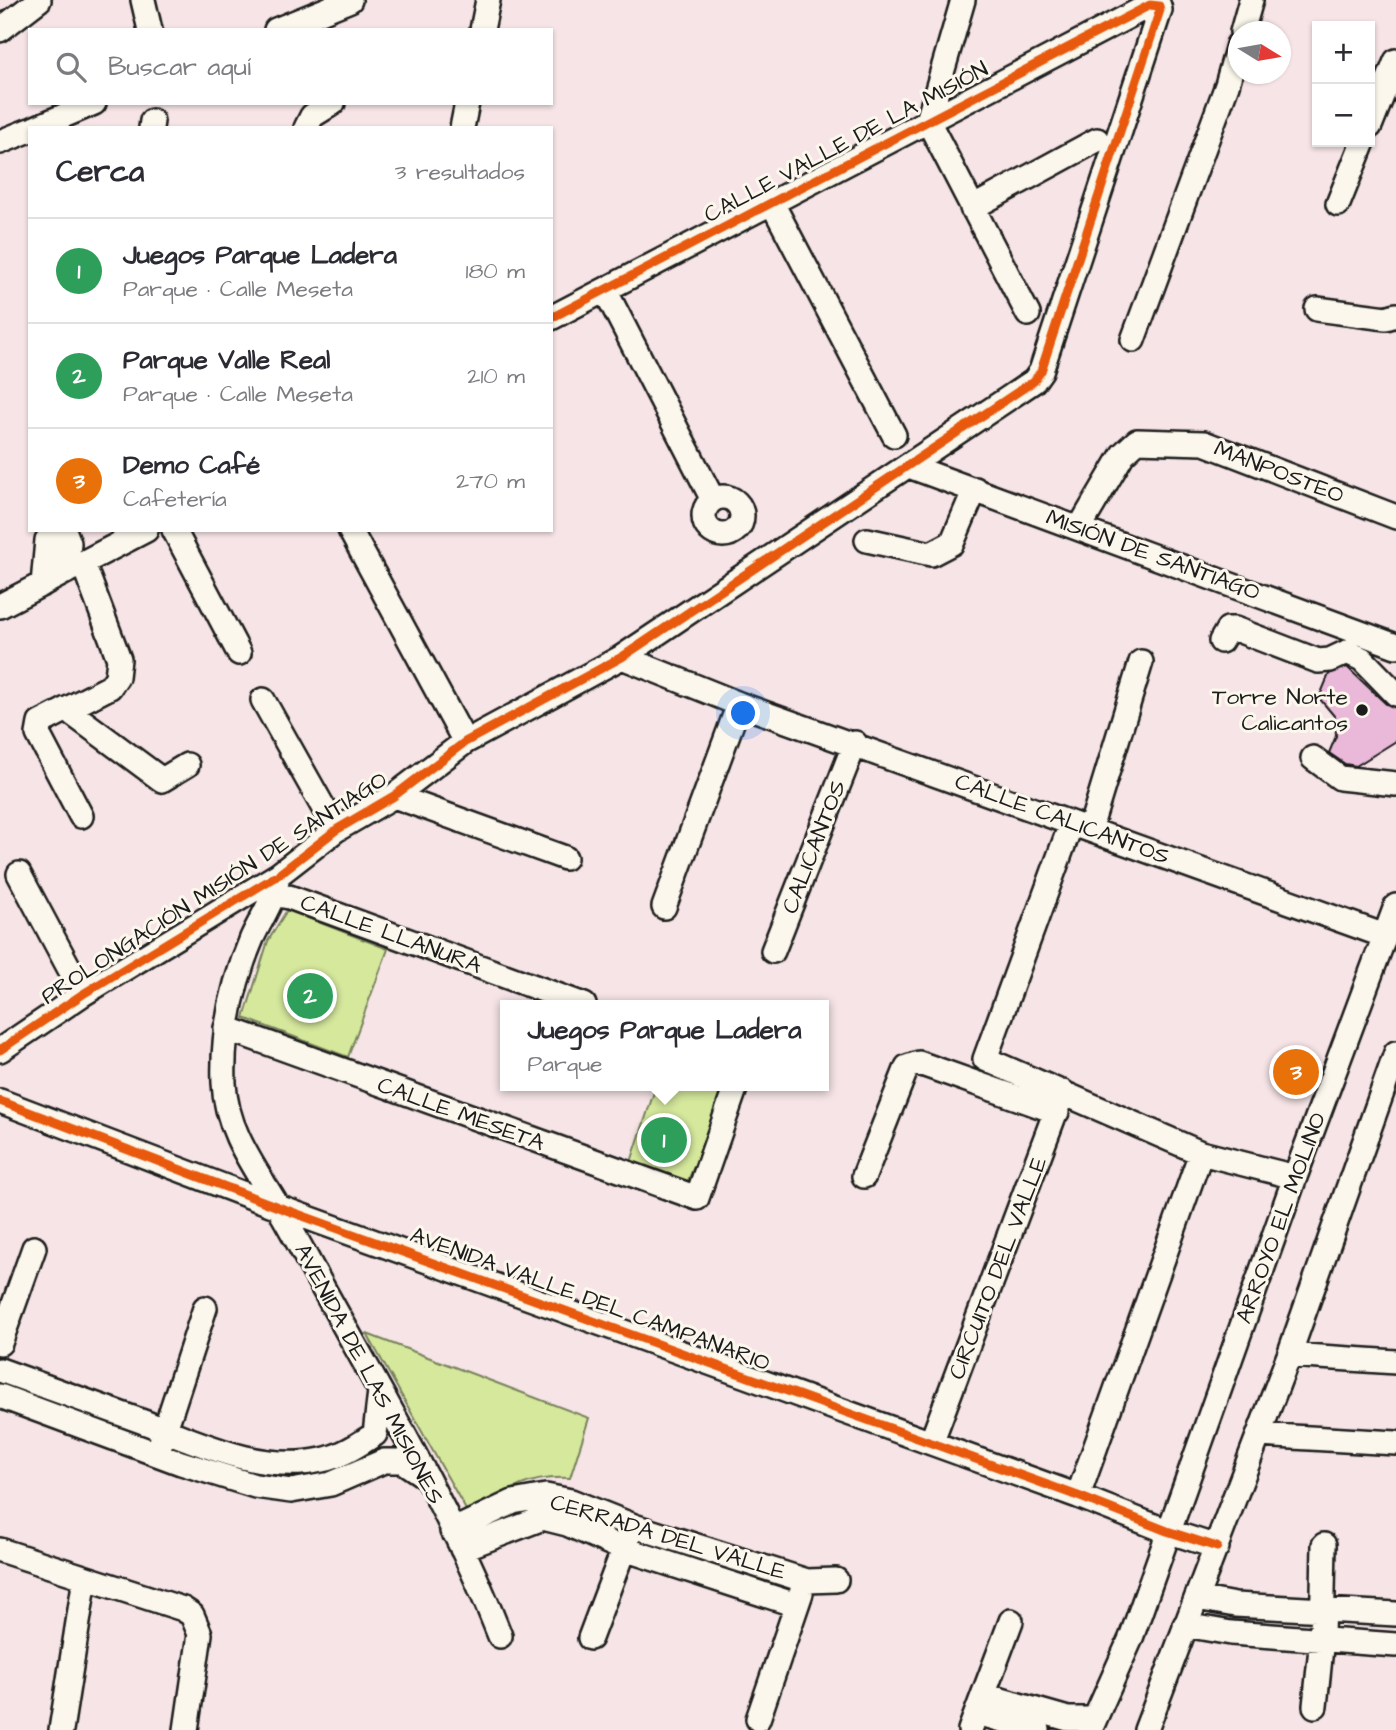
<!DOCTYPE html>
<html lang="es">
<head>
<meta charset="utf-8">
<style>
	body { margin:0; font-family:"Architects Daughter",sans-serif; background:#f7f7f7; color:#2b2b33 }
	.controls { position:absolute; right:21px; top:21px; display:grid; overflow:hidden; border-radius:0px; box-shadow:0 2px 5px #0004 }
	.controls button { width:63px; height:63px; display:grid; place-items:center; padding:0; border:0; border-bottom:2px solid #e1e1e2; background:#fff; color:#2b2b33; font:35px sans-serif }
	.compass { position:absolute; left:1228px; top:21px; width:63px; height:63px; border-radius:50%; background:#fff; box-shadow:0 2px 5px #0004; rotate:101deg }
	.you { position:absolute; left:744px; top:714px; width:24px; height:24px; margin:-18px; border:5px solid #fff; border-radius:50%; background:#1a73e8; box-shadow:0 0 0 10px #1a73e833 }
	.badge { display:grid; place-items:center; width:46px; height:46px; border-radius:50%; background:#d93025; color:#fff; font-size:23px; font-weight:700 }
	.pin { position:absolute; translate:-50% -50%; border:4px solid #fff; box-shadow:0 2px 7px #0006 }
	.popup { position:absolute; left:500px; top:1000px; width:329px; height:91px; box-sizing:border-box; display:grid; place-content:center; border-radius:0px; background:#fff; filter:drop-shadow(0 2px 5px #0005); font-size:23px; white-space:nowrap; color:#7c7c81 }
	.popup b { font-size:26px; color:#2b2b33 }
	.popup::after { content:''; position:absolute; left:50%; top:100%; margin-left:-14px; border:14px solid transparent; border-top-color:#fff }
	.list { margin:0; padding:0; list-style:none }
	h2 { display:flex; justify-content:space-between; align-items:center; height:91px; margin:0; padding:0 28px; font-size:30px }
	h2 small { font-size:23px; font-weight:400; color:#7c7c81 }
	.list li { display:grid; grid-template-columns:46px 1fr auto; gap:21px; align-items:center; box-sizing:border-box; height:105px; padding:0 28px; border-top:2px solid #e1e1e2 }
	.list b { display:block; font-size:26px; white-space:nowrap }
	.list p { margin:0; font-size:23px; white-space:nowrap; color:#7c7c81 }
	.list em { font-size:23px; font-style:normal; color:#7c7c81 }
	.icon { flex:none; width:38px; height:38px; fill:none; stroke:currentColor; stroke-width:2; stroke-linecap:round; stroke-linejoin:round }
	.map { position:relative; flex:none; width:1396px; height:1730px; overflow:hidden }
	.search { position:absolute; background:#fff; box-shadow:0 2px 5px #0004; left:28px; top:28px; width:525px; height:77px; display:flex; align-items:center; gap:18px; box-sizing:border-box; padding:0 24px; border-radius:0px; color:#7c7c81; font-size:26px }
	.panel { position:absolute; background:#fff; box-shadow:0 2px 5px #0004; left:28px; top:126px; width:525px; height:406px; border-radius:0px }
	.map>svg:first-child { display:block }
	.green { fill:#d5e89c; stroke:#78825c; stroke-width:2 }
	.building { fill:#eab9d9; stroke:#1c1c1c; stroke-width:2 }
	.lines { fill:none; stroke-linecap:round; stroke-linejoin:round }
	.minor-casing { stroke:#1c1c1c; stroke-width:28 }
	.minor { stroke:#fbf7ec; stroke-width:23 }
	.cycleway-casing { stroke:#fbf7ec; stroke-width:13 }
	.cycleway { stroke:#e8590c; stroke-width:9 }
	.poi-dot { fill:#1c1c1c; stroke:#fbf7ec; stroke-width:2.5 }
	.labels { text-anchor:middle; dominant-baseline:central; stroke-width:6; stroke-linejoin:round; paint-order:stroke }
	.street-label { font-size:23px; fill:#1c1c1c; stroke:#fbf7ec }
	.poi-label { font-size:23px; fill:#1c1c1c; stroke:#fbf7ec; text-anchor:end }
</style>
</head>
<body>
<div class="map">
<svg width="1396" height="1730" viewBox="0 0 1396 1730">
	<rect width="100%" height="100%" fill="#f6e4e6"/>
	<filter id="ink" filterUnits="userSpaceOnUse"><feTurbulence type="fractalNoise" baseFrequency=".0143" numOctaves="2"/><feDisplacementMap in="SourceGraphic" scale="14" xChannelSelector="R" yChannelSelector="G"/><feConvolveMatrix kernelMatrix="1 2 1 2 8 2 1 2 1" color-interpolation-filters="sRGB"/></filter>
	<g filter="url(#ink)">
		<!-- green -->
		<path class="green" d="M287,910L388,949L348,1057L244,1018L268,941Z
			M656,1086H723L711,1127L687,1183L630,1165Z
			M367,1334L589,1418L570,1478C525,1475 506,1492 470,1517Z"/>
		<!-- building -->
		<path class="building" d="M1347,667L1386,704L1396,708V741L1356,766L1345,764L1329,753L1336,736L1335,717L1319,698L1329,674Z"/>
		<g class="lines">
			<!-- minor casing -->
			<g class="minor-casing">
				<path id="minor" d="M143,0L150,30
					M963,0L928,121L1028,314
					M0,30L39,0
					M276,30L350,0
					M482,30L488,0
					M1242,32L1251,0
					M1370,126L1396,61
					M35,128L94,103
					M151,128L152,121
					M306,128L312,116L333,103
					M462,128L467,103
					M0,142L30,130
					M772,203L894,435
					M1338,204L1363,142
					M972,208L1097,140
					M605,290L713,500
					M1317,309L1386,318L1396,315
					M1133,340L1227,85L1238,45
					M909,466L1396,646
					M704 516a19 19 0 1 1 38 0a19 19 0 1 1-38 0Z
					M1080,527L1123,454L1137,441L1204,443L1396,517
					M64,530L69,543L66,572
					M174,530L239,653
					M350,530L465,742
					M867,540L931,554L952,543L975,489
					M43,584L47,540L55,530
					M0,606L146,530
					M1221,641L1228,629H1235L1318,661L1330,660L1347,652L1362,659L1396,694
					M622,657L739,704L1385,936
					M263,700L336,830
					M66,709L162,780L187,765
					M1313,758L1340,778L1396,784
					M394,796L565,858
					M81,816L38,734L40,723L110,687L117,677L119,659L83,563
					M1071,824L985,1059L1201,1153L1295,1177
					M1090,829L1141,662
					M19,874L83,994
					M278,875C275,900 262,916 252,938C233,983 222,1034 224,1083C226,1131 255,1168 278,1207C290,1227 301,1248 312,1268C378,1388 450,1508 500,1636
					M276,895L289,897L584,1005
					M664,907L739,704
					M773,951L855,743
					M226,1028L697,1198L736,1086
					M0,1050L83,994L278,875L336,830L394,796L465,742L622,657L1034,381L1041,371L1160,10L1159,6L1150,5L551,318
					M0,1101L278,1207L1078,1496L1167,1531L1217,1547
					M864,1176L907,1067L919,1063L1057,1112
					M0,1343L34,1248
					M1289,1355L1396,1362
					M0,1370C47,1387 94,1404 141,1421C198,1442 260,1474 322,1460C342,1456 358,1445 375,1434L380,1391
					M0,1396L181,1463L255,1486L291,1491L331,1484L384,1461H402L423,1475
					M1259,1435L1396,1443
					M931,1443L1063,1092
					M160,1445L205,1308
					M1078,1496L1201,1153
					M452,1531L513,1502L546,1496L571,1501L634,1526L807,1581L836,1580
					M462,1549L543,1518L567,1524L621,1548L796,1605
					M0,1550L183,1609L192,1615L200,1634L186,1730
					M1197,1598L1235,1605L1396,1614
					M1185,1625L1231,1633L1396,1645
					M590,1638L629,1535
					M984,1695L1068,1719H1095
					M1315,1706L1322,1638L1324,1545
					M977,1713L1038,1730
					M758,1719L801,1593
					M61,1730L85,1578
					M970,1730L1011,1621
					M1090,1730L1131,1638L1295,1177L1396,906
					M1146,1730L1289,1355L1396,1053"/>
			</g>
			<!-- minor -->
			<use href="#minor" class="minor"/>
			<!-- cycleway casing -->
			<g class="cycleway-casing">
				<path id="cycleway" d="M0,1050L83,994L278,875L336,830L394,796L465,742L622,657L1034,381L1041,371L1160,10L1159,6L1150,5L551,318
					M0,1101L278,1207L1078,1496L1167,1531L1217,1547"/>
			</g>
			<!-- cycleway -->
			<use href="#cycleway" class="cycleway"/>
		</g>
	</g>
	<!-- markers -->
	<circle class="poi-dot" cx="1362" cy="710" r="7"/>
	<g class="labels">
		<!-- street labels -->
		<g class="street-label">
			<text transform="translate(846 142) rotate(-28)">CALLE VALLE DE LA MISIÓN</text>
			<text transform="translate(1279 472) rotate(21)">MANPOSTEO</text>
			<text transform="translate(1153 555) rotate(20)">MISIÓN DE SANTIAGO</text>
			<text transform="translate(1062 819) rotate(20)">CALLE CALICANTOS</text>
			<text transform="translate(814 847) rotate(-69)">CALICANTOS</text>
			<text transform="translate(214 888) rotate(-33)">PROLONGACIÓN MISIÓN DE SANTIAGO</text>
			<text transform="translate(391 934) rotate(20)">CALLE LLANURA</text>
			<text transform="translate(461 1114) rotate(20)">CALLE MESETA</text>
			<text transform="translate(1281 1218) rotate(-70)">ARROYO EL MOLINO</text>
			<text transform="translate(998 1268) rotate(-69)">CIRCUITO DEL VALLE</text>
			<text transform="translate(590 1299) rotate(20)">AVENIDA VALLE DEL CAMPANARIO</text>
			<text transform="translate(369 1374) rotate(62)">AVENIDA DE LAS MISIONES</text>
			<text transform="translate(668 1537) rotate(17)">CERRADA DEL VALLE</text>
		</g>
		<!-- poi labels -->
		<g class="poi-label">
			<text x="1348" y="697">Torre Norte<tspan x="1348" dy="26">Calicantos</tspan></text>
		</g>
	</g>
</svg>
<div class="controls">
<button>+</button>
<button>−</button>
</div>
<svg class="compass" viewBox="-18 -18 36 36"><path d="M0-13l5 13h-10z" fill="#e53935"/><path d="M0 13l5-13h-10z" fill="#7c7c81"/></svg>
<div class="you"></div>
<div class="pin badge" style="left:664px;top:1140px;background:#2e9e5b">1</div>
<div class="popup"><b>Juegos Parque Ladera</b>Parque</div>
<div class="pin badge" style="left:310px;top:996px;background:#2e9e5b">2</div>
<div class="pin badge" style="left:1296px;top:1072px;background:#e8710a">3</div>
<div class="search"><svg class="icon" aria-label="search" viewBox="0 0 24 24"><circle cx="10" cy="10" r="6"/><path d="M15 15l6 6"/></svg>Buscar aquí</div>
<section class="panel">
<h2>Cerca<small>3 resultados</small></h2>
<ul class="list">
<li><span class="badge" style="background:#2e9e5b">1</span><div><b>Juegos Parque Ladera</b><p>Parque · Calle Meseta</p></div><em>180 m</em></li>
<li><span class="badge" style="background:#2e9e5b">2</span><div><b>Parque Valle Real</b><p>Parque · Calle Meseta</p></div><em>210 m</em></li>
<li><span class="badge" style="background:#e8710a">3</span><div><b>Demo Café</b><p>Cafetería</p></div><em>270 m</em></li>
</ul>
</section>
</div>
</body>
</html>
